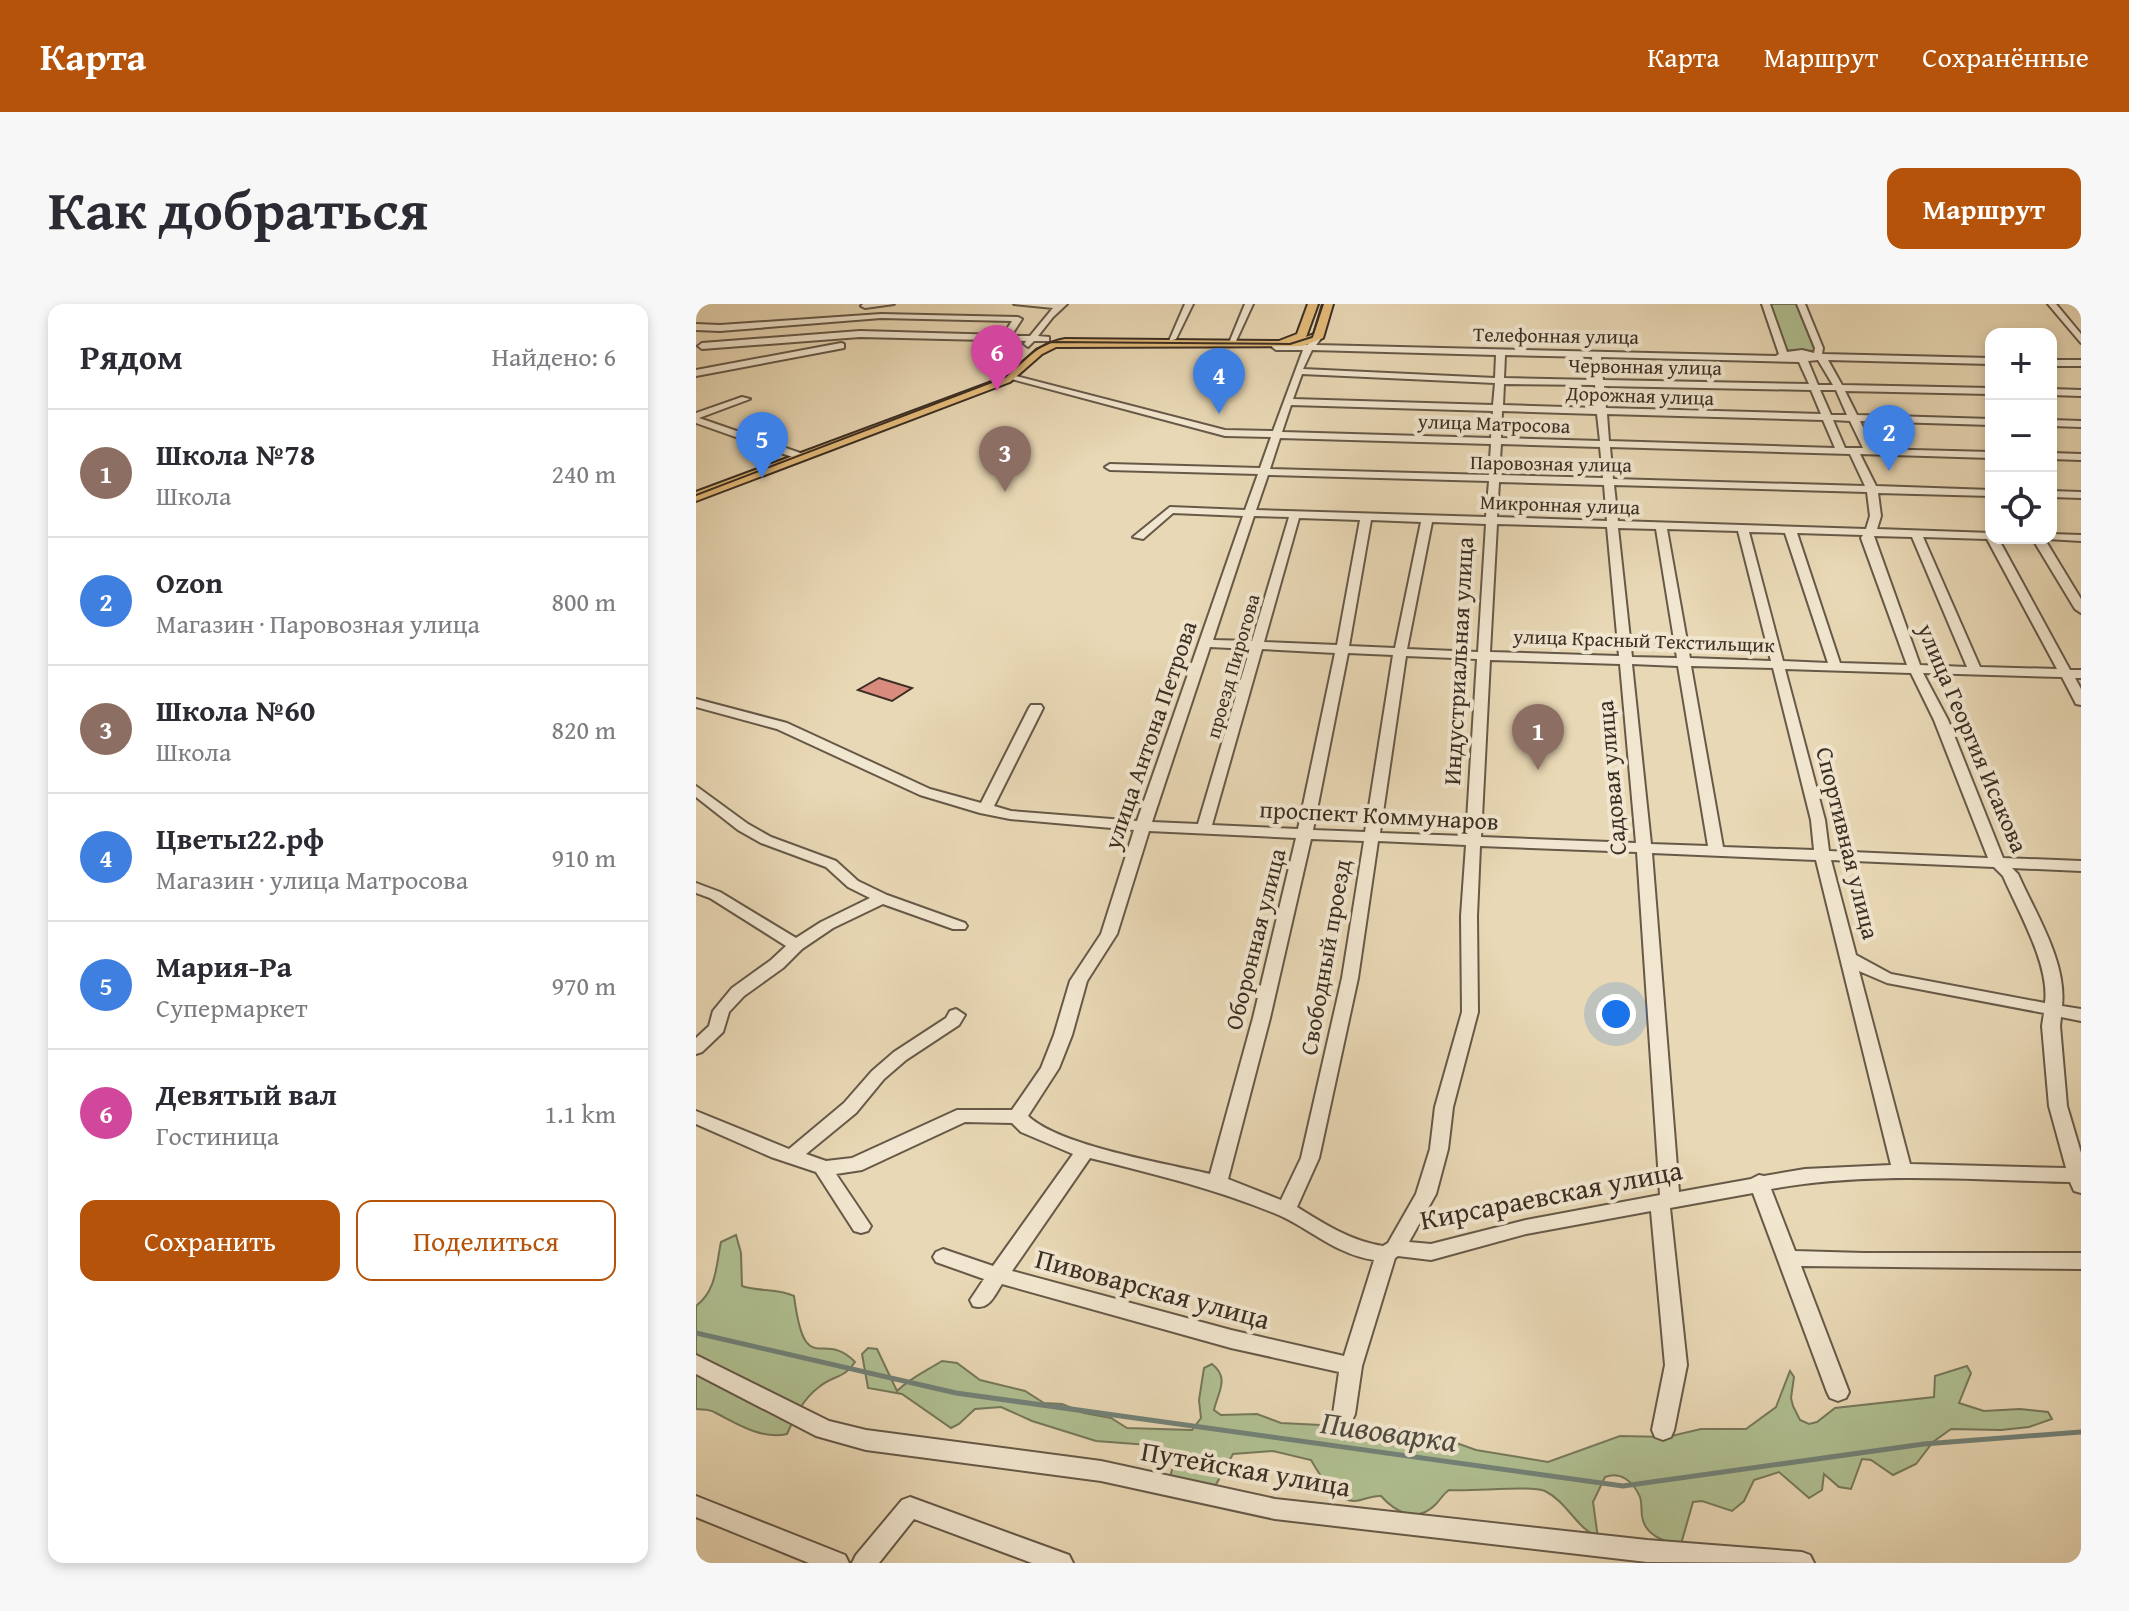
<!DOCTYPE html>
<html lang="ru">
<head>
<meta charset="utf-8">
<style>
	body { margin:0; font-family:"Gentium Book Plus",serif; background:#f7f7f7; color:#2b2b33 }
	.controls { position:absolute; right:24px; top:24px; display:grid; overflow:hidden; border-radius:16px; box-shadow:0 4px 12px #0003 }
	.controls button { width:72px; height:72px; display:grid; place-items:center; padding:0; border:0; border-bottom:2px solid #e1e1e2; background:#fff; color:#2b2b33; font:40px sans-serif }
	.you { position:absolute; left:920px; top:710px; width:28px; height:28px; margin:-20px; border:6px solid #fff; border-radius:50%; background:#1a73e8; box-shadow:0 0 0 12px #1a73e833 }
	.badge { display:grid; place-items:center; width:52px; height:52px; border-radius:50%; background:#b45309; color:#fff; font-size:26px; font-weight:700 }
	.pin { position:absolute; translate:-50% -66px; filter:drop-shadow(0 2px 4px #0008) }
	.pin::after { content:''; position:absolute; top:42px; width:28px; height:24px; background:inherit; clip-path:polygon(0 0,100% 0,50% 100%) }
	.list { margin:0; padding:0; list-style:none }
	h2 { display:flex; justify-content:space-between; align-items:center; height:104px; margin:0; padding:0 32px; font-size:34px }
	h2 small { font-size:26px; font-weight:400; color:#7c7c81 }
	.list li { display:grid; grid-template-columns:52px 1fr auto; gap:24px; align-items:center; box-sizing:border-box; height:128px; padding:0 32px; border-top:2px solid #e1e1e2 }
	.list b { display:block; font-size:30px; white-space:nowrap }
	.list p { margin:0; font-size:26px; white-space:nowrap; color:#7c7c81 }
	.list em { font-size:26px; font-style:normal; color:#7c7c81 }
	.actions { display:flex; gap:16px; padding:24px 32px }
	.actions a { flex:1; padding:18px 0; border:2px solid #b45309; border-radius:16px; text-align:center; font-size:28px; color:#b45309 }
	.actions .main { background:#b45309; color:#fff }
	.icon { flex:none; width:44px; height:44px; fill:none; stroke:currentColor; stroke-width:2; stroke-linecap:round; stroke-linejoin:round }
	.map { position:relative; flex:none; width:1385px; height:1259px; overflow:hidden; border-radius:16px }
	header { display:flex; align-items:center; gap:48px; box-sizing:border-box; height:112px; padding:0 40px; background:#b45309; color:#fff }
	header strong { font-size:38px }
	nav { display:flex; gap:44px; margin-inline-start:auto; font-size:28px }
	.intro { display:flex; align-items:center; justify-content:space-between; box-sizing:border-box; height:192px; padding:0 48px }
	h1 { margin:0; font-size:56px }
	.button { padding:20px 36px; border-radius:16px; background:#b45309; color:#fff; font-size:28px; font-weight:700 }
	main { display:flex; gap:48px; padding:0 48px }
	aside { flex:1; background:#fff; border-radius:16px; box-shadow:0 4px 12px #0003 }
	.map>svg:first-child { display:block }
	.green { fill:#b0c092; stroke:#76785b; stroke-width:2 }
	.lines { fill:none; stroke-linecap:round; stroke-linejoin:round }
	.stream { stroke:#728278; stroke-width:5 }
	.building { fill:#d98b7e; stroke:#3b2f24; stroke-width:2 }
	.minor-casing { stroke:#665948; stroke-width:4 }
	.major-casing { stroke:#3b2f24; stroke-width:4 }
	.minor { fill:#f1e6cf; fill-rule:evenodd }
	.major { fill:#e4bc7a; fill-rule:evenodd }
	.tram { stroke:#3b2f24; stroke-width:2 }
	.labels { text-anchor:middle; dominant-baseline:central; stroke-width:8; stroke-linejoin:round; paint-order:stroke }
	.far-street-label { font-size:20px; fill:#3b2f24; stroke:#f1e6cf }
	.street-label { font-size:24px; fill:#3b2f24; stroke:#f1e6cf }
	.near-street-label { font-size:28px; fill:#3b2f24; stroke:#f1e6cf }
	.near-water-label { font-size:32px; font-style:italic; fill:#4d4b40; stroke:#f1e6cf }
</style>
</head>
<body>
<header>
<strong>Карта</strong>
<nav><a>Карта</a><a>Маршрут</a><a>Сохранённые</a></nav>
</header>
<div class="intro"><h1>Как добраться</h1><a class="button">Маршрут</a></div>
<main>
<aside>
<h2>Рядом<small>Найдено: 6</small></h2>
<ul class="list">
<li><span class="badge" style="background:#8d6e63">1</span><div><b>Школа №78</b><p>Школа</p></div><em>240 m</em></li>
<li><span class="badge" style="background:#3f7fe0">2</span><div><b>Ozon</b><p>Магазин · Паровозная улица</p></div><em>800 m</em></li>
<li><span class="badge" style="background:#8d6e63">3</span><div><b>Школа №60</b><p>Школа</p></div><em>820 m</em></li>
<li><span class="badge" style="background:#3f7fe0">4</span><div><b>Цветы22.рф</b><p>Магазин · улица Матросова</p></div><em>910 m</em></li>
<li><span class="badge" style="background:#3f7fe0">5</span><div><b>Мария-Ра</b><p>Супермаркет</p></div><em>970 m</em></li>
<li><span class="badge" style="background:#d1479c">6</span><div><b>Девятый вал</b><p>Гостиница</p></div><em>1.1 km</em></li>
</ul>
<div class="actions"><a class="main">Сохранить</a><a>Поделиться</a></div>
</aside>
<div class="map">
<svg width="1385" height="1259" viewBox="0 0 1385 1259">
	<rect width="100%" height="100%" fill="#e9d8b5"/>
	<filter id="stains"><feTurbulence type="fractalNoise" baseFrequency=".0025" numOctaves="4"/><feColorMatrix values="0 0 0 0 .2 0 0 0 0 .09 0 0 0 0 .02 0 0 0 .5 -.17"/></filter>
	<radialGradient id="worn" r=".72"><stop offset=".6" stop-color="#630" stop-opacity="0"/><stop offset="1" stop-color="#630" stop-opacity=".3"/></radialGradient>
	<!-- green -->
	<path class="green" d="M1071,0H1100L1119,47L1088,46Z
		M40,931L45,949L46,982C64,988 81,984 98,992C109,1077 126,1024 159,1058C148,1075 137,1071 123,1083C107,1095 99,1112 91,1130C65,1136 40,1119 18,1108C13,1105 6,1106 0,1105V1002C21,986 20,961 25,938Z
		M172,1044L181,1045L201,1087C214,1074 230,1067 246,1057L261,1059L284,1076L329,1087L348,1099L366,1100L388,1109L415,1114L431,1124L496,1126L505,1114L503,1096L508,1064L516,1060C534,1074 522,1088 518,1106L525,1111L561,1110L585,1119L705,1125L752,1136L780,1146L852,1158L924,1132L971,1133L1005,1125H1050L1080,1103L1094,1067L1098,1073L1095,1094L1097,1102L1104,1116L1113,1120L1121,1118L1139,1104L1238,1093L1239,1072L1271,1062L1275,1069L1263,1099L1288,1107L1324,1105L1352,1108L1356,1115L1333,1123L1305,1126L1255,1125L1237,1138L1220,1160L1197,1171L1175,1156L1166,1155L1155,1185L1143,1183L1128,1170L1126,1186L1113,1194L1083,1168L1058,1176L1048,1197L1036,1207L1006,1197L997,1198L985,1240C968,1239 948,1230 946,1212C945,1205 946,1199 944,1193C937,1177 924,1167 909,1173L897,1198L902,1234C880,1223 871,1198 849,1187C835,1181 775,1188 753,1186C747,1190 745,1195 740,1200C721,1220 699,1208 685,1192C675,1191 667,1197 658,1197C639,1197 623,1170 615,1156L577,1147L537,1150L518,1184L474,1174L480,1148L453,1141L400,1137L336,1117L305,1103L279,1105L263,1120L255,1124L206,1090L172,1084L166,1050Z"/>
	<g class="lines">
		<!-- stream -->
		<path class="stream" d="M0,1029L260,1089L927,1182L1228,1140L1385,1128"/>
	</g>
	<!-- building -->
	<path class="building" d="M183,374L216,384L196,397L162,386Z"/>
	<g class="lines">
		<!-- minor casing -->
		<g class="minor-casing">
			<path id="minor" d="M167,0H198L169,4L165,2Z
				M318,0H371L357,13L342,32L353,33V37H338L332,43L328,40L330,37L164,33L6,45L2,42L6,39L164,27L307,31L316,17L185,14L24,27L0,26V20L24,21L185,10L322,13L326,15L315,32H334L357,4Z
				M489,0H497L480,35L473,37Z
				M549,0H557L540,37L533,39Z
				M1066,0H1074L1091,48L1106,46L1118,49L1119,44L1101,0H1109L1127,44L1126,50L1295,54V60L1132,56L1146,81L1295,84V90L1149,87L1161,111L1295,115V121L1164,117L1177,145L1295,148V154L1164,150L1180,182L1295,186V192L1182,189L1185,212L1181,225L1295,229V234H1302L1374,366H1385V374H1379L1385,385V401L1380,400L1366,373L1227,369L1252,416L1307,554L1385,557V567L1316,564L1322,570C1339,609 1371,658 1366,702L1385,705V717L1365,713L1364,722L1371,802L1385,849V889L1378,887L1374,878C1275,876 1173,867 1075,885L1099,947L1168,949H1385V965L1105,962L1153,1088L1150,1094L1142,1097L1134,1094L1131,1088L1057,889L974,904L991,1061L978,1126L975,1133L967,1136L959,1133L956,1126L969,1061L955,907L830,930L735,956L702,952L699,954L666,1062L659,1110L656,1117L648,1119L640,1117L637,1110L643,1068L535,1044L306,980C298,992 293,1007 277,1002L274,996L288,975L240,958L237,953L240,948L247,945L297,962L377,850L325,828L316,819L269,818L166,866L140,870L175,922L172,927L165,929L158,927L120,868L75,853L0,820V807L93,845L148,799L176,767L198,748L250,714L254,707L260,705L269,711L263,721L210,756L188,775L160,809L110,850L130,857L156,854L261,806H316L345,764L358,731L374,677L405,630L438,526L314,515L284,509L224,491L81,425L0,403V395L91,419L234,485L285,499L333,404L335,401H345L347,404L298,502L315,507L441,517L547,212L477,209L447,235L437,233L474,203L549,206L562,170L414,166L409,163L414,160L564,164L575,133L529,132L304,72V68L529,126L577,127L607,46H580L576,43L577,41H611L623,29L627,32L620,41L1080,52L1083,50ZM616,46L800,51L799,74L607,65ZM809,51L896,53L898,76L808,74ZM905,53L1103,58L1113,80L907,76ZM1122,56L1137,81H1122L1112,57ZM606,70L799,79L797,101L597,95ZM808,80L899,81L901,104L807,101ZM908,82L1115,86L1125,110L910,104ZM1124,86H1140L1151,111H1135ZM595,101L797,107L795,134L586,128ZM806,107L901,110L904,137L805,134ZM911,110L1127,116L1139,144L913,137ZM1137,116L1154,117L1167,144H1149ZM584,134L795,140L793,171L574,165ZM805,140L904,143L907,174L803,171ZM914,143L1154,150L1169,182L917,175ZM572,171L793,177L790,213L560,206ZM803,178L908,181L911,217L801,213ZM918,181L1171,188L1174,212L1170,225L922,217ZM558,212L593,213L556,337L517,336ZM603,214L664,216L641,341L568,338ZM675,216L725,218L699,344L653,342ZM736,218L790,220L782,348L711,345ZM801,220L911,223L923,352L794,348ZM922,224L960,225L981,354L936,353ZM971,225L1042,227L1075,357L994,354ZM1053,228L1089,229L1132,359L1087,357ZM1101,229L1167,231L1165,234L1211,361L1144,359ZM1178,232L1216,233L1271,363L1224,361ZM1227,233L1291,235L1361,365L1284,363ZM514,343L554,345L502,520L456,518ZM566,345L639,349L602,525L516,521ZM652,349L697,351L669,528L617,526ZM710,352L781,355L770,532L684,529ZM794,356L924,360L940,539L785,533ZM936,360L982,362L1012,542L955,540ZM995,362L1077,364L1115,516L1118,546L1027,543ZM1089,365L1215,369L1238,416L1292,554L1133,547L1129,516ZM453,527L600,534L557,714L514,870C468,859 364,842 332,812L363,764L376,731L391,677L421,630ZM615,535L668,537L646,674L605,854L585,896L532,875L574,714ZM682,537L770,541L765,612L766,708L739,803L734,845L720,890L692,939L687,942C655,937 628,920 601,903L623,854L662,674ZM784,542L941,548L964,891L830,916L735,940L713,938L740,890L752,845L757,803L782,708L781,612ZM956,549L1120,556L1195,861L1109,865L1068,872L1063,871L1055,875L983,888ZM1135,556L1298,563L1307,572C1322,607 1354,661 1349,699L1195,670L1160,651ZM1163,667L1191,679L1348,709L1346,722L1353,802L1370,864L1214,860ZM394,854C458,870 516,884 578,909C613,923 638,950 678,956L648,1052L535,1026L316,967Z
				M1352,0H1360L1385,30V39Z
				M145,39L148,40V44L0,72V66Z
				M1355,56H1385V62H1355Z
				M1355,85L1385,86V92L1355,91Z
				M46,93L54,95L3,114L110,151V155H102L0,119V109Z
				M1355,116L1385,117V123L1355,122Z
				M1355,149L1385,150V156L1355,155Z
				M1355,187L1385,188V194L1355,193Z
				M1355,230L1385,231V237L1351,235L1355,234Z
				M1336,234H1348L1385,295V309L1379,305Z
				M0,482L52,520L75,533L140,557L162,577L191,591L269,619L271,622L269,625H257L187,600L137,624L106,645L87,664L48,692L33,708L27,728L6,748L0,750V734L13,722L17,707L36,684L75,656L90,642L14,594L0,589V579L24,588L100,634L125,618L174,594L152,583L130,563L65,539L42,526L0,493Z
				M0,1051L133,1117L170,1126L405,1157L579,1195L951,1236L1106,1248L1114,1251L1118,1259L951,1258L579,1215L405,1177L170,1146L120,1132L0,1070Z
				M0,1192L149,1251L153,1259H113L0,1213Z
				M214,1193L373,1251L377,1259H336L218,1215L183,1259H156L160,1251L206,1196Z"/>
		</g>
		<!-- major casing -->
		<g class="major-casing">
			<path id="major" d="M612,0H622L610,33L618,30L627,0H637L627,34L607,42L360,43L346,50L314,78L0,197V188L306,74C331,59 337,41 369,35L583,37L601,30Z"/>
		</g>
		<!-- minor -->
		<use href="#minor" class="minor"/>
		<!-- major -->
		<use href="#major" class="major"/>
		<!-- tram -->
		<path class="tram" d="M0,191L309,73L340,45L355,38L594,40L616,33L627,0"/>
	</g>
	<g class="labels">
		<!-- far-street labels -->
		<g class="far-street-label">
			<text transform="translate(860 31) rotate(1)">Телефонная улица</text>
			<text transform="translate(949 62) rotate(1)">Червонная улица</text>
			<text transform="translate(944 91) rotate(2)">Дорожная улица</text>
			<text transform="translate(798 119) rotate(2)">улица Матросова</text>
			<text transform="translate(855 159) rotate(1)">Паровозная улица</text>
			<text transform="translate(864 200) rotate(2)">Микронная улица</text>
			<text transform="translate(948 336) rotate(2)">улица Красный Текстильщик</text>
			<text transform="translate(536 362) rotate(-74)">проезд Пирогова</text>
		</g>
		<!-- street labels -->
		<g class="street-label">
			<text transform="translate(762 357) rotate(-87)">Индустриальная улица</text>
			<text transform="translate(454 431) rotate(-71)">улица Антона Петрова</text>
			<text transform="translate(1277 434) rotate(67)">улица Георгия Исакова</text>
			<text transform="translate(915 474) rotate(-95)">Садовая улица</text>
			<text transform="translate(683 511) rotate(3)">проспект Коммунаров</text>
			<text transform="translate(1152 539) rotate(76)">Спортивная улица</text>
			<text transform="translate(559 635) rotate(-76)">Оборонная улица</text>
			<text transform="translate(629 653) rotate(-80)">Свободный проезд</text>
		</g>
		<!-- near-street labels -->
		<g class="near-street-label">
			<text transform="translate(855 890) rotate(-11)">Кирсараевская улица</text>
			<text transform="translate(457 984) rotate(15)">Пивоварская улица</text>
			<text transform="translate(550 1164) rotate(10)">Путейская улица</text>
		</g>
		<!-- near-water labels -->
		<g class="near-water-label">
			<text transform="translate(693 1127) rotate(8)">Пивоварка</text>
		</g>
	</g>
	<rect width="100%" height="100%" filter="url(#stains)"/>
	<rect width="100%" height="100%" fill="url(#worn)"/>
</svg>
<div class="controls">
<button>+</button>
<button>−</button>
<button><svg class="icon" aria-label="locate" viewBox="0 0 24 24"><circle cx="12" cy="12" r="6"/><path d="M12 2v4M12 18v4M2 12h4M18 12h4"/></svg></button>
</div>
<div class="you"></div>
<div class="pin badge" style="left:842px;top:466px;background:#8d6e63">1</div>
<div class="pin badge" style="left:1193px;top:167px;background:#3f7fe0">2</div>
<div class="pin badge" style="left:309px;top:188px;background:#8d6e63">3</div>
<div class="pin badge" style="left:523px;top:110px;background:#3f7fe0">4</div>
<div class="pin badge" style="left:66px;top:174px;background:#3f7fe0">5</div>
<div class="pin badge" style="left:301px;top:87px;background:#d1479c">6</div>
</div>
</main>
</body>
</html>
